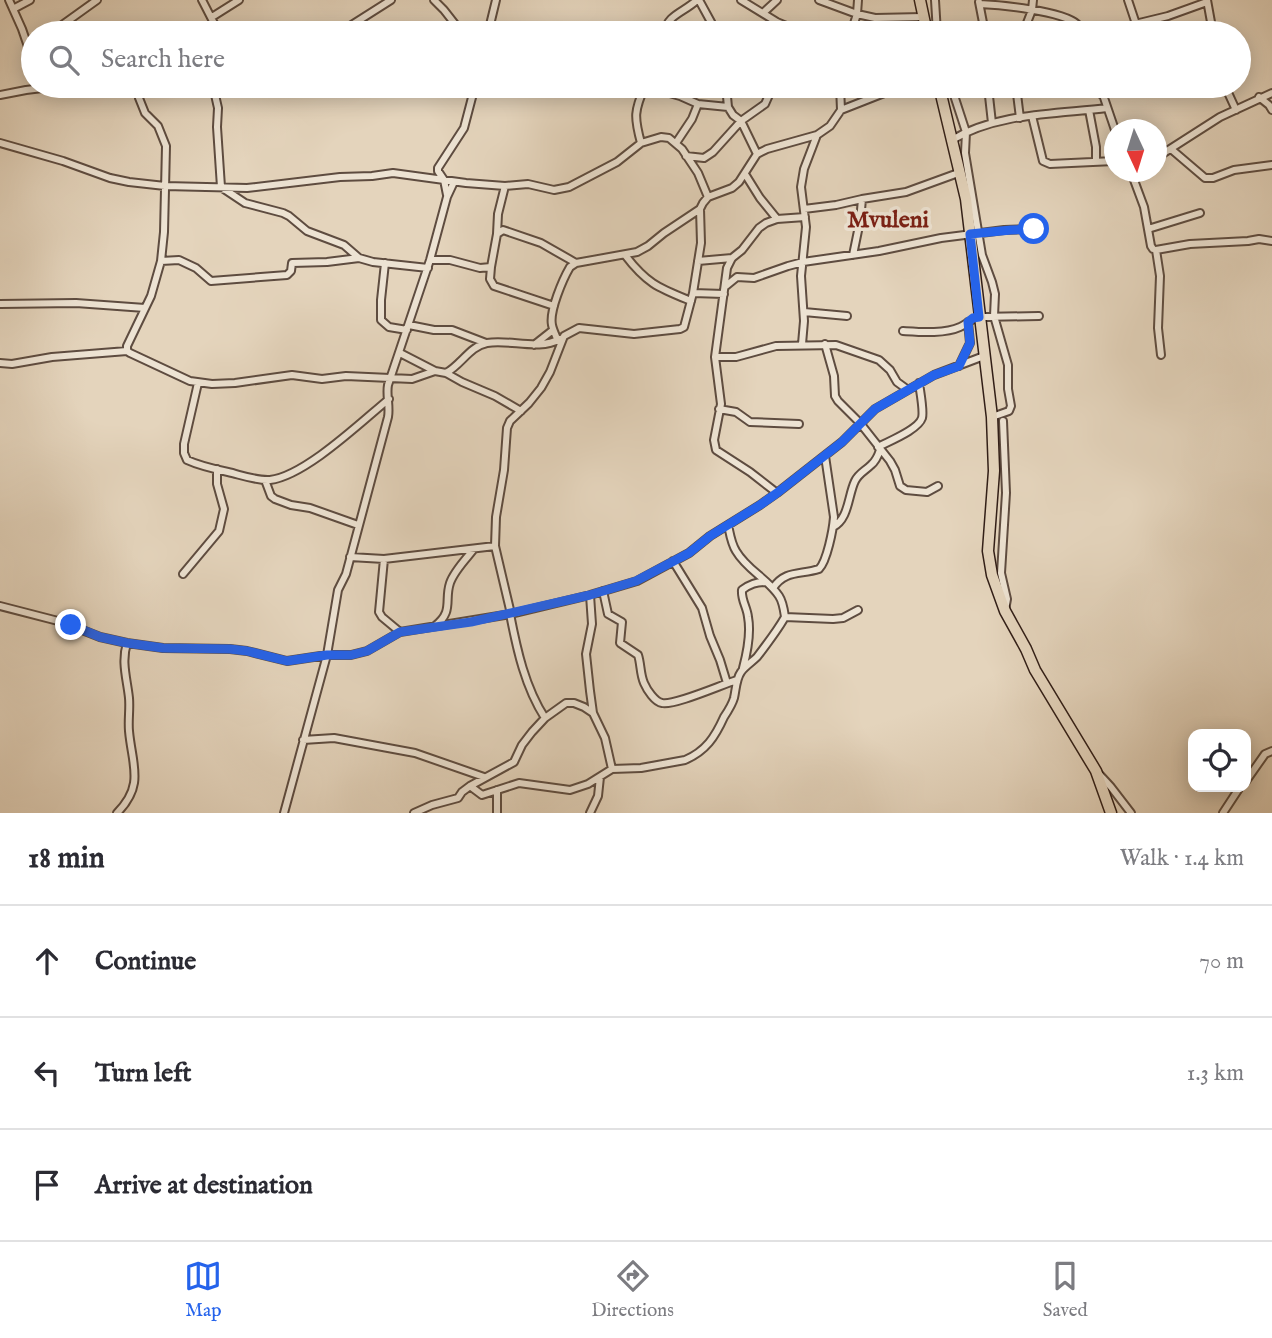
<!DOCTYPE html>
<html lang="en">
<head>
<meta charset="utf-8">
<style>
	body { margin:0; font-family:"IM FELL English",serif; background:#f7f7f7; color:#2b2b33 }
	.controls { position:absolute; right:21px; bottom:21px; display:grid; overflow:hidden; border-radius:14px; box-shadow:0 4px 18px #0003 }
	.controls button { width:63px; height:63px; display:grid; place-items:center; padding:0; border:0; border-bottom:2px solid #e1e1e2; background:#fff; color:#2b2b33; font:35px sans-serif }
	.compass { position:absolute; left:1104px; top:119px; width:63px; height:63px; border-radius:50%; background:#fff; box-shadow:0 4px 18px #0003; rotate:176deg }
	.stop { position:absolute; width:21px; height:21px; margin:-16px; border:5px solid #2563eb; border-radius:50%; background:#fff }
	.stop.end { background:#2563eb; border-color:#fff; box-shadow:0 2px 7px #0008 }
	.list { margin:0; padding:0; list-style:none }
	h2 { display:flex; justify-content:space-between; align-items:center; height:91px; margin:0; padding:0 28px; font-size:30px }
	h2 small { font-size:23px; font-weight:400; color:#7c7c81 }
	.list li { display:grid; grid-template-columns:46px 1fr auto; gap:21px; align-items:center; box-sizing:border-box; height:112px; padding:0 28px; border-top:2px solid #e1e1e2 }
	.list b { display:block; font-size:26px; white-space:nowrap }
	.list em { font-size:23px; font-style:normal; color:#7c7c81 }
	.icon { flex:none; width:38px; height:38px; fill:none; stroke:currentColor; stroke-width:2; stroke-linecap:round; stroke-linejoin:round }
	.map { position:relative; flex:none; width:1272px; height:813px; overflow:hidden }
	.search { position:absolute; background:#fff; box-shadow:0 4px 18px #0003; left:21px; right:21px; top:21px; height:77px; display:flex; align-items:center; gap:18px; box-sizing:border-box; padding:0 24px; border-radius:38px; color:#7c7c81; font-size:26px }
	.sheet { height:427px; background:#fff }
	nav { display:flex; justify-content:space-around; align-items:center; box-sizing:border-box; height:98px; border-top:2px solid #e1e1e2; background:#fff; font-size:19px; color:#7c7c81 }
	nav a { display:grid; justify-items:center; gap:4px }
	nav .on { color:#2563eb }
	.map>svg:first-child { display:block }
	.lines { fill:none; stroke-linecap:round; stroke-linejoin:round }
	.street-casing { stroke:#5e4c40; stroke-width:10 }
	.primary-casing { stroke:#311e17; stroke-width:13 }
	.street { stroke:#ede3d3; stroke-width:6 }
	.primary { stroke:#e4d4bc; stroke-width:10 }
	.route { stroke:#2563eb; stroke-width:9 }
	.labels { text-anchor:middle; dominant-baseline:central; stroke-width:7; stroke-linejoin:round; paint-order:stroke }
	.quarter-label { font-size:24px; font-weight:bold; fill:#7a1f14; stroke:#ede3d3 }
</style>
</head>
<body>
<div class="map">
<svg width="1272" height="813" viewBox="0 0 1272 813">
	<rect width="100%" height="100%" fill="#e4d4bc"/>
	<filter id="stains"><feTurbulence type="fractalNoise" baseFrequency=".00286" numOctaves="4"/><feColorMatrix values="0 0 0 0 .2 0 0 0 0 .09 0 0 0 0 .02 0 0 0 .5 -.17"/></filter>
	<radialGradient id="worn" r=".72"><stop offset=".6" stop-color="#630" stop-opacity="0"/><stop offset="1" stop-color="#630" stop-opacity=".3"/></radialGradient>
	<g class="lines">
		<!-- street casing -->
		<g class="street-casing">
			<path id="street" d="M9,0L22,29L33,61
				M202,0L219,33
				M434,0L444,10L462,33
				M699,0L717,33
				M741,0L777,22L803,33
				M819,0L857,14L875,18L923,17
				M935,0L937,33
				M1128,0L1139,33
				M1207,0L1213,33
				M979,2L985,33
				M980,4C1001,5 1062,11 1077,24C1079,26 1081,31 1083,33
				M13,9L30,0
				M763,13L777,0
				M212,17L239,0
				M1135,24L1168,16L1207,2
				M51,33L97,0
				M339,33L391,0
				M488,33L496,0
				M664,33C668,14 683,13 697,0
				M851,33L857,14L858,0
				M1023,33L1032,10L1033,0
				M138,86L139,98L145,113L158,126L166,146L164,232L161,261L151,296L127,346V351L130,353L190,381L212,384L235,383L292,375L322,379L346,376L412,379L435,371L446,373L462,382L495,396L521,411
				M213,86L218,108L217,127L221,187L245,203L283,213L289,216L307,231L344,245L359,258L373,262L428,268
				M359,86C368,91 376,90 385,86
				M645,86L680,96L698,104L728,107
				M726,86L728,107L733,115L741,121L757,154
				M840,86L841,110
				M951,86L966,132L965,153L982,255L992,282L995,294L994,316L1008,365V389L1011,406L1009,411L992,417
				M990,86L989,96L992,123
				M1016,86L1020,118
				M1100,86L1115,130
				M1225,86L1236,110
				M0,95L26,90L59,86
				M1102,95L1136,86
				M1259,97L1269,105L1272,110
				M1089,110L1096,147V162
				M1032,116L1043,161L1050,164L1114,161
				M952,140C996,113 1056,114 1107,108
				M0,143L63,161L110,178L129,182L165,186L247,188L340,177L372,176L393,173L466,183L505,186L528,184L554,190L569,187L617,162L641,143L661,137L669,138L682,149L698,173L708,197
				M641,143C634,117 634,111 645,86
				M676,143L692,119L698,104
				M1171,149L1205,178H1213L1234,170L1272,165
				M686,156L704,158L713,152L741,121L765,104L773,86
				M1156,158L1220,117L1272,93
				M1131,172L1144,207L1151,246L1153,249L1156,250L1190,244L1248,241L1259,239L1272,241
				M745,174L760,198L777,219
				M447,195L444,180L438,171V168L464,128L475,86
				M804,209L836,205L862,199L906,192L961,172
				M1148,229L1200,213
				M497,234L498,214L505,186
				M1156,250L1160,276L1158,328L1161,355
				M625,255C647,284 659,288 691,301
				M853,255L860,221L862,199
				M430,260H450L480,268L491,267L497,234L503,230L541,243L576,263
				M161,261L179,260L196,268L211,281L287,275L291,271L292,263L327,262L359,258
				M698,261L732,258
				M385,263L381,300V320L389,327L407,330
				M491,267L490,279L494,286L554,306
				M726,286L737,277L754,278L788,266L803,262L879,251L941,238L1004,230L1034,229
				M693,293L724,294
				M0,304L76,303L145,308
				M804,312L847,316
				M409,325L434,330H452L486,343
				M903,331C920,332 945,334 960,327C967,324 971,319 979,317L1039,316
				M558,341C556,336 553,330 552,325C549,311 563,279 570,267L576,263L637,252L648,246L664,233L700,209
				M802,344L804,321L801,276L806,227L801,187L804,169L817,135
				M825,344L834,376L835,396L838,401L860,423L890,461L895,470L900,486L906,490L927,492L938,486
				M534,345L553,330
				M400,353L435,371
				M715,357H736L776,346L836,345L879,360L890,370L897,382L908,390
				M0,363L12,364L52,357L127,351
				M959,366L970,343L968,322
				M446,373C461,365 470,346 487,343C511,339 538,351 560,339
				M198,383L184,444V453L187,460C200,466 214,469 228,472C241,475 257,481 270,480C305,476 361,422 389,399
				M719,409L736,412L750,422L799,424
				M1003,421L1006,493L1001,573L1007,599L1005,610
				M878,447C889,441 918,430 922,418C924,411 920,391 919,383
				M265,480L271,496L275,499L291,505L310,508L358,525
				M777,493L750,472L716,450L714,440L721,404L715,357L727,268L732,258L742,250L759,228L766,223L777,219L805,217
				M728,525C730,534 731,543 736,551C747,570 767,578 779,596C783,602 784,610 785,617
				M833,527C849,519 848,495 855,481C859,473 865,471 871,465C876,461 878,456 880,450
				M350,557L384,559L495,546
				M384,559L379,612L382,617L400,632
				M673,561L702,608L710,636L720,660L727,683
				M183,574L219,531L224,509L217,484V469
				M773,588C785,570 800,575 819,569C827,561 833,530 834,517L825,456
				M603,591L608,614L622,622L620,643L638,655C641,664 640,674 644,683C647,690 655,702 662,703C674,706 723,684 737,680
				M590,595L592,624L586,654L590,691L593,713L605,738L612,769
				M0,606L62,622L100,637L127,643L163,648L230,649L247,651L287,661L327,655H351L367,651L400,632L511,614L590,595L637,581L689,553L710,536L760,505L777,493L842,442L875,409L934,375L984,356
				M510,614C517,650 525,687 545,718
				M511,614L495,546L496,517L504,470L507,428L510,421L529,403L541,388L550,372L564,336L579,328L634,334L680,329L684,327L693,293L701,243L700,209L703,203L708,197L732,188L739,182L757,154L767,149L817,135L830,126L841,110L902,86
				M435,626C454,611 444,601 450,583C454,571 466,559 474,549
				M743,668C747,653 751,633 748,617C747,607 741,600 742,590C750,584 756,582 766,582
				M303,740L334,738L415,753L484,777
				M1099,774L1111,787L1131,813
				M1246,781L1265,754L1272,751
				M470,786L482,795L519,783L570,790L588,784L612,769L641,768L685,760C706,751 715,737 724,717C728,711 732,705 734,698C736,689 736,679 741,672C745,666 752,662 757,657C767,644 777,631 785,617L833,619L843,618L858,610
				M497,790V813
				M117,813C145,785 132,765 129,731C128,720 130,709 129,698C127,679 121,662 127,643
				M284,813L327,655L338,590L346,574L388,417C390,406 386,395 388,385L430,260L447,197L454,182
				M414,813L432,805L458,798L462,792L470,786L514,762L522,745L532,732L545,718L566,703H574L584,707L593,713
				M590,813L598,796L600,777
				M1223,813L1240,787"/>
		</g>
		<!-- primary casing -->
		<g class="primary-casing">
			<path id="primary" d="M920,0L927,33
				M939,86L966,199L992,417L994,471L988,551L992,575L1005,611L1026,649L1035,670L1096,771L1111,813"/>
		</g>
		<!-- street -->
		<use href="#street" class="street"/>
		<!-- primary -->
		<use href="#primary" class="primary"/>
	</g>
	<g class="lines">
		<!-- route -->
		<path class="route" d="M71,625L100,637L127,643L163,648L230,649L247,651L287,661L327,655H351L367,651L400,632L471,622L590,595L636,581L689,553L710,536L760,505L777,493L842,442L875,409L934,375L959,366L970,343L968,322L973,318L979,317L970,234L1011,230L1034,229"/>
	</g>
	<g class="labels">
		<!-- quarter labels -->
		<g class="quarter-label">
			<text x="888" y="220">Mvuleni</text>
		</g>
	</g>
	<rect width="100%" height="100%" filter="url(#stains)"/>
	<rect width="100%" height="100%" fill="url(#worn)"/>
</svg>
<div class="controls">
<button><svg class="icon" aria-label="locate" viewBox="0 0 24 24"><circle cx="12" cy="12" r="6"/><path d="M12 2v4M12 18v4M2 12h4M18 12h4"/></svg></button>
</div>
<svg class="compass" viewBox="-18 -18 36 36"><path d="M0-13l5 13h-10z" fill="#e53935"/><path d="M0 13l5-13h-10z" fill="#7c7c81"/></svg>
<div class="stop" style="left:1034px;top:229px"></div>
<div class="stop end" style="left:71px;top:625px"></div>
<div class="search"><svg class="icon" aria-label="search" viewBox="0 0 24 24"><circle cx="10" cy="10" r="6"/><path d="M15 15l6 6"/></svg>Search here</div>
</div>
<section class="sheet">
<h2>18 min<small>Walk · 1.4 km</small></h2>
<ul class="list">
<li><svg class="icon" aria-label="ahead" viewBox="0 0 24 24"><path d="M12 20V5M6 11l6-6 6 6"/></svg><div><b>Continue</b></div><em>70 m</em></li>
<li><svg class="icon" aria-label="left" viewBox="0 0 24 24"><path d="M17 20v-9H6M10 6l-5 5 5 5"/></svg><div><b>Turn left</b></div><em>1.3 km</em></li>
<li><svg class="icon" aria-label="arrive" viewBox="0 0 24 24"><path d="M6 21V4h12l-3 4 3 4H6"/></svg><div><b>Arrive at destination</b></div></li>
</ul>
</section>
<nav>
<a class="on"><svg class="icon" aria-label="map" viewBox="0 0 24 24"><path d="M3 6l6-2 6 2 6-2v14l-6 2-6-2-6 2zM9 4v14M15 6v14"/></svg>Map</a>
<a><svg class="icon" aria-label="directions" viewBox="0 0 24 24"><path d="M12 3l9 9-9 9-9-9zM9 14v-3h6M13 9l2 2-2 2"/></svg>Directions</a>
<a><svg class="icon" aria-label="saved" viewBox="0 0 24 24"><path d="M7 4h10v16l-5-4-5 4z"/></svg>Saved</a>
</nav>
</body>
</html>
